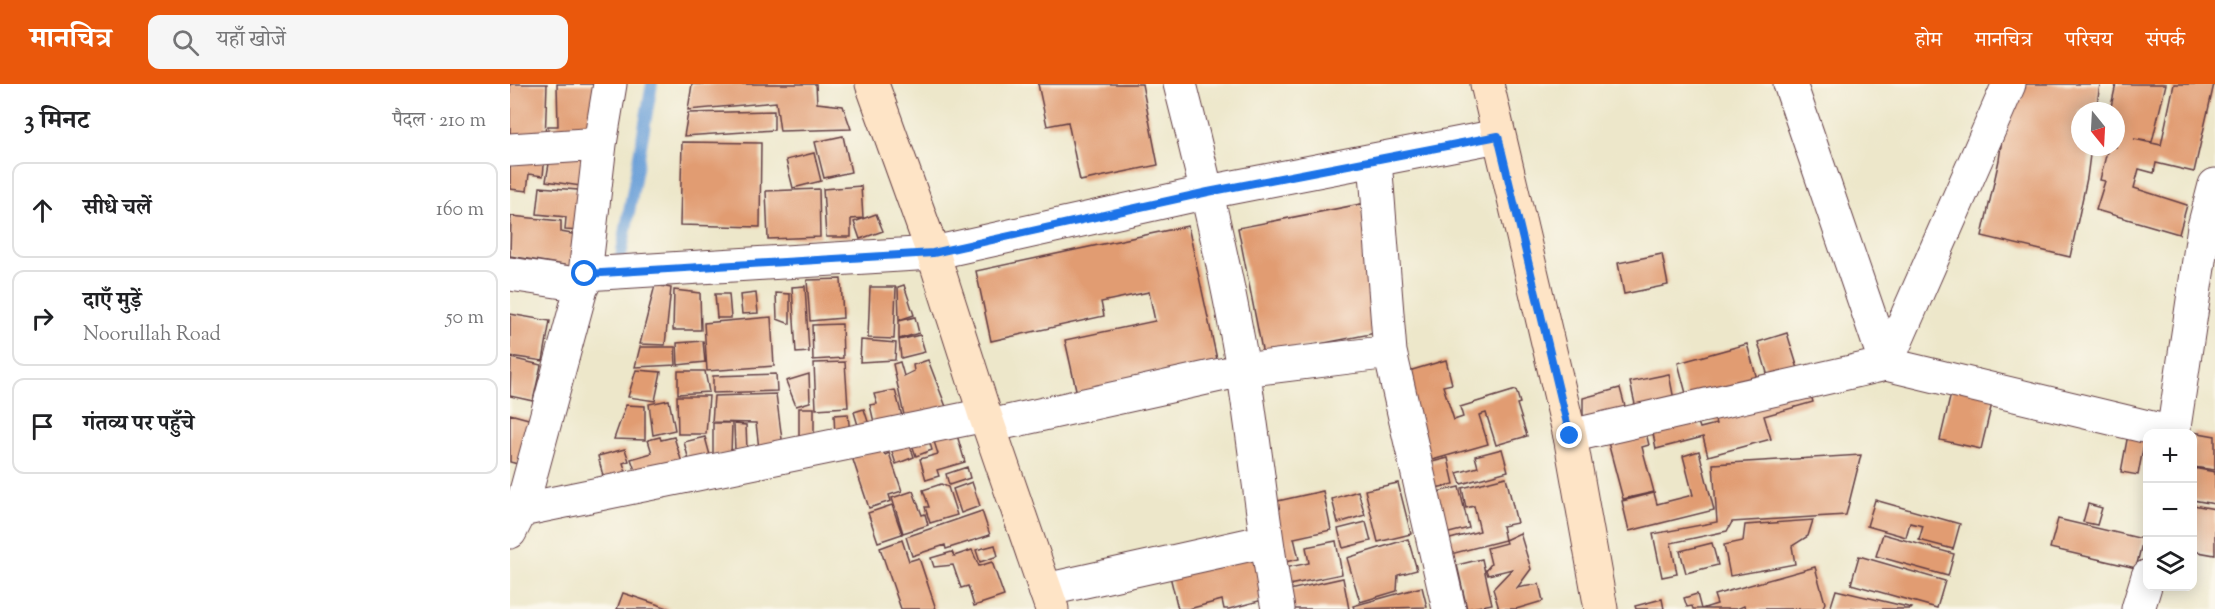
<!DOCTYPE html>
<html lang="hi">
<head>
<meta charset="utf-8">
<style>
	body { margin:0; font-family:"Sorts Mill Goudy","Noto Serif Devanagari",serif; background:#f6f6f6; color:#202124 }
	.controls { position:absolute; right:18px; bottom:18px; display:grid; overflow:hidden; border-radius:12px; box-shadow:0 3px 15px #0003 }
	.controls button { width:54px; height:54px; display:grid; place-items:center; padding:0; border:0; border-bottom:2px solid #e0e0e0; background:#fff; color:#202124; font:30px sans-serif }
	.compass { position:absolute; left:1561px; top:18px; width:54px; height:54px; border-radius:50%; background:#fff; box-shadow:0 3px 15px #0003; rotate:162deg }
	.stop { position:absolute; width:18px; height:18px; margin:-14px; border:4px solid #1a73e8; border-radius:50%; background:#fff }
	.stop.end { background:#1a73e8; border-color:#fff; box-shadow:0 2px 6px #0008 }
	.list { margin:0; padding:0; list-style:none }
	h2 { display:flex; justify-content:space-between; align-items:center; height:78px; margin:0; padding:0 24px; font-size:26px }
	h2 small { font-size:20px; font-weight:400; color:#757577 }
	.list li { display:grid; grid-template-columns:39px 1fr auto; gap:18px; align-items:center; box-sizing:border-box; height:96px; margin:0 12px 12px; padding:0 12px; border:2px solid #e0e0e0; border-radius:12px }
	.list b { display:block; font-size:22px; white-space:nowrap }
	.list p { margin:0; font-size:20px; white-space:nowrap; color:#757577 }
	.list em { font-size:20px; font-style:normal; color:#757577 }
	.icon { flex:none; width:33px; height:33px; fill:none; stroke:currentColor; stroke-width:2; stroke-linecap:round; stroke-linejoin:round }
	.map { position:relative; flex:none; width:1705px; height:525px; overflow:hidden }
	header { display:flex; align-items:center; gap:36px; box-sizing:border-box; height:84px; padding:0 30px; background:#ea580c; color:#fff }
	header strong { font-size:28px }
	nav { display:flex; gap:33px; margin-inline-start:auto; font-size:21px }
	.search { width:420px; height:54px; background:#f6f6f6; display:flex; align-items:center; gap:15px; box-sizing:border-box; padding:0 21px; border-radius:12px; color:#757577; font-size:22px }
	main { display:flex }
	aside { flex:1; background:#fff }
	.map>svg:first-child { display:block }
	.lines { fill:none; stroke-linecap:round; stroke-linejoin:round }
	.stream { stroke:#6ca0d8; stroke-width:12 }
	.building { fill:#e19c72 }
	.street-casing { stroke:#623d43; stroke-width:35 }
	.secondary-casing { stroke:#623d43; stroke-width:35 }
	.street { stroke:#fff; stroke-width:33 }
	.secondary { stroke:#fee4c6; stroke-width:33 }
	.route { stroke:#1a73e8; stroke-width:8 }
</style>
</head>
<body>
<header>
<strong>मानचित्र</strong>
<div class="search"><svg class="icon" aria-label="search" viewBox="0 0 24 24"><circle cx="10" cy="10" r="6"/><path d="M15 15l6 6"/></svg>यहाँ खोजें</div>
<nav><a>होम</a><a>मानचित्र</a><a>परिचय</a><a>संपर्क</a></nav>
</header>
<main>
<aside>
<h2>3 मिनट<small>पैदल · 210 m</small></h2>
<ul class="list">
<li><svg class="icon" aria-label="ahead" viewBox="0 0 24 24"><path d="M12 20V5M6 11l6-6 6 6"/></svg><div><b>सीधे चलें</b></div><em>160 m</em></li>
<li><svg class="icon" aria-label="right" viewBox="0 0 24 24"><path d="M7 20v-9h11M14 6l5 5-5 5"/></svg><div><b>दाएँ मुड़ें</b><p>Noorullah Road</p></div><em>50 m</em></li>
<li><svg class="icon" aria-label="arrive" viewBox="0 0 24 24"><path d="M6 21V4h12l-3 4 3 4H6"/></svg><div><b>गंतव्य पर पहुँचे</b></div></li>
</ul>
</aside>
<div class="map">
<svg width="1705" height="525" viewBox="0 0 1705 525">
	<rect width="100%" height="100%" fill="#fbf7ec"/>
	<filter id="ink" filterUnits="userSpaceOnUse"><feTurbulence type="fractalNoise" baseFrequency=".0167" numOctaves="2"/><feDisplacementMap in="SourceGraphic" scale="12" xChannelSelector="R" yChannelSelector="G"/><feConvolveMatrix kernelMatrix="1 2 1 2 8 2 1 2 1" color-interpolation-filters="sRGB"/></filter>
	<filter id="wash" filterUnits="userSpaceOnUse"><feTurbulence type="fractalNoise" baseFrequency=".008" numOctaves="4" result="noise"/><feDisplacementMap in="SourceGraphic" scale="24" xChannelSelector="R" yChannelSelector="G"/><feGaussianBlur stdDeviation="1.35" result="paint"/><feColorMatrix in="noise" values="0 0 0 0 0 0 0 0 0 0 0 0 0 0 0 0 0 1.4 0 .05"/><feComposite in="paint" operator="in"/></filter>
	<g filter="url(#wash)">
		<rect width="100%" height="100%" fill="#ede7ca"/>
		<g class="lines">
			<!-- stream -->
			<path class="stream" d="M110,178L142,0"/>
		</g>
		<g id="blocks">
			<!-- building -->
			<path class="building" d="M0,0H37L35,58L0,60Z
				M47,0H91L86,56L37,59L38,42H48Z
				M182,0H306L307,19L333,22L341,45L270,47L266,18L178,26Z
				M528,0H632L648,81L570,97L558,38L537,42Z
				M1512,0H1590L1586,27H1570V63H1581L1577,94L1560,173L1472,152L1489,76L1496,27Z
				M1606,0H1656L1642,58L1624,55L1651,61L1664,0H1704L1684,88L1646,79L1644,89L1629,85L1624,104L1677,121L1669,150L1586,126L1595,97L1590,96L1598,63H1606V27H1600Z
				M264,27V46L174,52L178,29Z
				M333,52L341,88L314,94L305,58Z
				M172,58L251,59L250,143L170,141Z
				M41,68L84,69L78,103L36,97Z
				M304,69L311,97L283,104L276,76Z
				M35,71L33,92L19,90L17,107L0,105V82Z
				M351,102L353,134L341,135V153H316L313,105Z
				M30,103L68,106L71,147L55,146L56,133L27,130Z
				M309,105L310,153L258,155L256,107Z
				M851,120L876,247L753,271L728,144Z
				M366,130L373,147L350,155L344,138Z
				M1,132L51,137V148L68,151L66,183L0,172Z
				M678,142L708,280L567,310L555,256L645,237L639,208L591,218L594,232L481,257L466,187Z
				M1152,170L1158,201L1114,210L1108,179Z
				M331,195L333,234L300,237L297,196Z
				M145,201L161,204L155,261L130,260Z
				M394,201L404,231L389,236L388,203Z
				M295,202L299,268L286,269L282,203Z
				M360,203H386L384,255L358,254Z
				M164,206L190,209L191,246H163Z
				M246,209L248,229L232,230L230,211Z
				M266,209L280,210V240L267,235Z
				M205,210H219L221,234H207Z
				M0,230L40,237L33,277L0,272Z
				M261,233L264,282L197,287L194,239Z
				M405,233L409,249L389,255V237Z
				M332,240L333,274L303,276L302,241Z
				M1277,249L1289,288L1259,296L1248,258Z
				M410,251L415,268L391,274L389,256Z
				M351,256L386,259L385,276L350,278Z
				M193,257L195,278L168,281L167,259Z
				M1237,260L1249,302L1179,321L1168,279Z
				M130,263H165L166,281L125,283Z
				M1,274L31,281L23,317L0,312Z
				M418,276L438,328L395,336L383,280L390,278L394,292L404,287L403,281Z
				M936,276L942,300L933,302L944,336L953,333L950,323L1006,306L1010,319L1007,320L1017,352L986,361L976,329L969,331L978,360L912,379L892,289Z
				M335,278L338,323L306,325L304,279Z
				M126,286L151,288L145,317L118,313Z
				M168,287H195L199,308L168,310Z
				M266,290L267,307L203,309V292Z
				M299,290L300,318L286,322L276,297Z
				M1159,290L1165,321L1127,329L1120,298Z
				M1298,300L1303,318L1254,332L1261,355L1198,372L1193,353L1146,365L1142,344L1184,327L1190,344L1206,340L1202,326Z
				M1443,301L1484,311L1471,365L1430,356Z
				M1110,304L1117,330L1073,342V314Z
				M385,306L393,336L365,343L360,321L367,320L364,310Z
				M266,310L273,363L249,365L246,339L202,338L204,312Z
				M167,312H199L196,350H168Z
				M159,316L165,346L143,351L139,320Z
				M116,321L135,322V356L104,355Z
				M289,324H304V357H289Z
				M354,325L360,344L350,348L344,328Z
				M0,330L26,337L8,380L0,378Z
				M338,330L340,350L325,352L324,331Z
				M1133,337L1139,361L1132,363L1144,408L1113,415L1095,347Z
				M203,339H222L221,371H203Z
				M224,340L236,341L237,366L225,367Z
				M444,341L455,378L427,386L429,392L416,396L410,375L428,370L421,348Z
				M1619,345L1636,349L1628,391L1611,388Z
				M1683,348L1705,352V386L1683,383Z
				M417,349L422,366L406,372L400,355Z
				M150,353L151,356L164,353L173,382L127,392L121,375L142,369L138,356Z
				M195,353L201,375L180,380L174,358Z
				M398,356L404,373L386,380L380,362Z
				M372,363L375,371L379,369L392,407L379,411L381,417L359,424L342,373Z
				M115,365L119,377L113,379L118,394L95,400L88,372Z
				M992,365L998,387L951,400L947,389L968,383L965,372Z
				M1189,367L1204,426L1119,447L1112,417L1144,409L1147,420L1183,411L1173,372Z
				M1351,371L1336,431L1222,438L1217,447L1161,459L1167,490L1152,493L1143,450L1207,438L1203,380Z
				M938,374L944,400L916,406L910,381Z
				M457,383L460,394L439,401L436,390Z
				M1683,384L1705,388V420L1683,416Z
				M996,393L1007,439L992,442L995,456L941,470L929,458L970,447L964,422L956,424L952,404Z
				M462,398L470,422L451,429L443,405Z
				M888,399L901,450L868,458L855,406Z
				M431,400L438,403L447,431L420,439L415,423H419L413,406Z
				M949,403L959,444L927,452L918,410Z
				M403,407L412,431L415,430L418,441L393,449L382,414Z
				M813,407L821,446L784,454L789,475L766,480L754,420Z
				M848,407L855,431L828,439L822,415Z
				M1365,416L1450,440L1443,465L1409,456L1413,442L1400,439L1396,453L1357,442Z
				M1578,420L1592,424L1587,441L1573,438Z
				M382,421L392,450L368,458L358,429Z
				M1683,421L1705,425V471L1683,467Z
				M472,427L480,451L436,465L435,461L402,472L396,453Z
				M1548,435L1633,455L1626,484L1540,464Z
				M1303,436L1298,452L1282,462L1285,480L1220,492L1214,461L1233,457L1235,441Z
				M856,438L861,457L833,464L828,445Z
				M1010,449L1021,485L1007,504L1029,500L1033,517L1006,525H989L983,505L1002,485L978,491L976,486L981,480L977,464L996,459L995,456Z
				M1373,450L1444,470L1438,492L1366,472Z
				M898,455L907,486L888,491L887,507L850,518L837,474Z
				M392,456L399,477L409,474L426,525H391L370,464Z
				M826,457L832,490L769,503L765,486L799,479L796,463Z
				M1202,459L1208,481L1176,489L1170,467Z
				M485,461L488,472L470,478L466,466Z
				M462,466L469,482L482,478L494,512L464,522L458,502L451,504L443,481L424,483L421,474L442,468L444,472Z
				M748,470L760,514L719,525H714L712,516L679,525H668L659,488Z
				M1349,472L1435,497L1427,524L1341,500Z
				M972,475L982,520L957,525L947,481Z
				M1305,483L1315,519L1312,525H1235L1234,522L1227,525H1191L1207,520L1204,511Z
				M833,494L839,525H774L770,508Z
				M912,503L917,523L844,525L843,522Z
				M1326,506L1402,524L1401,525H1320Z
				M113,509L161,525H107Z
				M1187,510L1191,525H1183L1182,522L1177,523L1174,514Z
				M1152,515L1154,525H1126L1125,522Z"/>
		</g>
	</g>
	<g filter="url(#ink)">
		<use href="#blocks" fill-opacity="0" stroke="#623d43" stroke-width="1.5"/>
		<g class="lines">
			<!-- street casing -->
			<g class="street-casing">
				<path id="street" d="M670,0C694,94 717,189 733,285C746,365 753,445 768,525
					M1280,0L1376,280L1499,0
					M0,66L90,60
					M865,76L880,268L939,525
					M0,190L73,201
					M75,190L423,169L698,108L988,52
					M479,342L733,286L880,268
					M1663,350L1694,143L1705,101
					M1060,352L1376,280L1663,349
					M11,426L475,331
					M0,448L11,426L75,190L90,60L100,0
					M535,506L756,457
					M1628,525L1638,492"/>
			</g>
			<!-- secondary casing -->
			<g class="secondary-casing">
				<path id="secondary" d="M362,0L423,169L475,331L542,525
					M977,0L1060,352L1091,525"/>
			</g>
			<!-- street -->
			<use href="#street" class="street"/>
			<!-- secondary -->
			<use href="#secondary" class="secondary"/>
		</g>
	</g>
	<g class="lines" filter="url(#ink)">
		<!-- route -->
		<path class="route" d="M75,190L423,169L698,108L988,52L1060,352"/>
	</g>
</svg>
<div class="controls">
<button>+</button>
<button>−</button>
<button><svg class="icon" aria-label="layers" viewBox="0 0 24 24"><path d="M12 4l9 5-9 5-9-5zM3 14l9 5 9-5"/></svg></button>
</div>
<svg class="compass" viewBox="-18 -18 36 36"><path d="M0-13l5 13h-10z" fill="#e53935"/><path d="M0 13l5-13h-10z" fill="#757577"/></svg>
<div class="stop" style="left:75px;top:190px"></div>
<div class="stop end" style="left:1060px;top:352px"></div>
</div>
</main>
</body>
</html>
